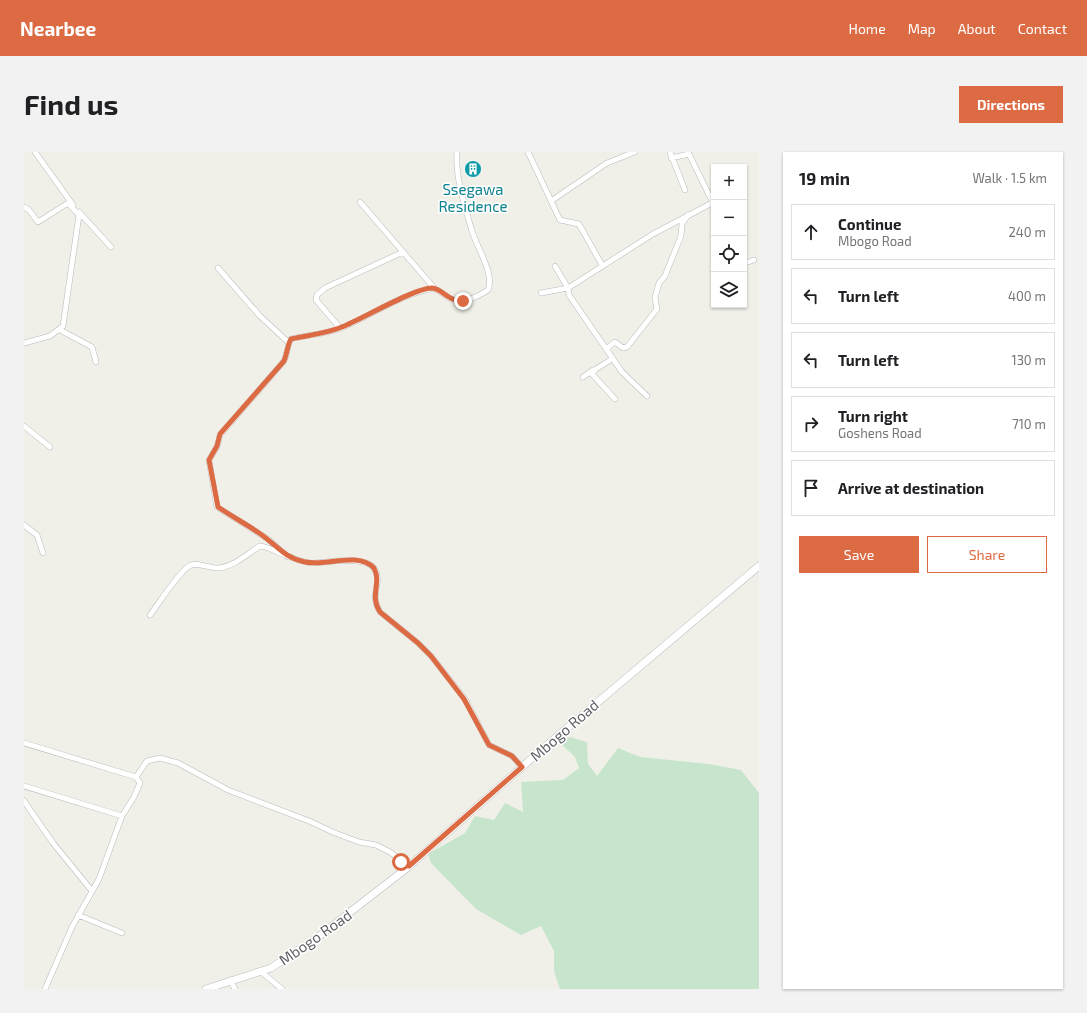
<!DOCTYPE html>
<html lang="en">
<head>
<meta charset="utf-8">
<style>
	body { margin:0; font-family:"Exo 2",sans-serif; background:#f2f2f2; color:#202124 }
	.controls { position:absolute; right:12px; top:12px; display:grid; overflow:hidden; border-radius:0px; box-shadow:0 1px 3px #0004 }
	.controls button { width:36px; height:36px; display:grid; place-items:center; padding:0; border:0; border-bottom:1px solid #e0e0e0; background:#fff; color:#202124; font:20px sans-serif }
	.stop { position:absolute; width:12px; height:12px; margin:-9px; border:3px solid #dc6a42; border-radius:50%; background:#fff }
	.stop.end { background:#dc6a42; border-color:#fff; box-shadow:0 1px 4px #0008 }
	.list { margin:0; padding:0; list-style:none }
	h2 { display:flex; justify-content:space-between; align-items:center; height:52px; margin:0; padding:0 16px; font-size:17px }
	h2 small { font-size:13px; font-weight:400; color:#757577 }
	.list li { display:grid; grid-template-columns:26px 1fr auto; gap:12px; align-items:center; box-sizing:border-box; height:56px; margin:0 8px 8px; padding:0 8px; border:1px solid #e0e0e0; border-radius:0px }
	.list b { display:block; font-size:15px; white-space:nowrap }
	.list p { margin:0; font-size:13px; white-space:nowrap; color:#757577 }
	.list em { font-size:13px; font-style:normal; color:#757577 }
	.actions { display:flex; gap:8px; padding:12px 16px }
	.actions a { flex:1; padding:9px 0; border:1px solid #dc6a42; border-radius:0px; text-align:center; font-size:14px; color:#dc6a42 }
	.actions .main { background:#dc6a42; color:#fff }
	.icon { flex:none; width:22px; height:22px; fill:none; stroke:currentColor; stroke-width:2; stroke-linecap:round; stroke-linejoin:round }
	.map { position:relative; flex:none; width:735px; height:837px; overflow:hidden; border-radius:0px }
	header { display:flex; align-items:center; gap:24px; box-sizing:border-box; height:56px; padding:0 20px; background:#dc6a42; color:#fff }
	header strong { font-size:19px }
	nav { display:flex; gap:22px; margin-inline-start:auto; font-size:14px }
	.intro { display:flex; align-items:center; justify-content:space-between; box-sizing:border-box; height:96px; padding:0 24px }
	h1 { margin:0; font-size:28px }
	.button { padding:10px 18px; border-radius:0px; background:#dc6a42; color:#fff; font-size:14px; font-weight:700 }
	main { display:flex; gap:24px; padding:0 24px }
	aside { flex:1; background:#fff; border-radius:0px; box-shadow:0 1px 3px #0004 }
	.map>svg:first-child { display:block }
	.green { fill:#c7e5cd }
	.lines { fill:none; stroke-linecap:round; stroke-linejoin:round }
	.minor-casing { stroke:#b8b9bd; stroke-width:6 }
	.secondary-casing { stroke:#b7b9be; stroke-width:8 }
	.minor { stroke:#fff; stroke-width:5 }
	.secondary { stroke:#fff; stroke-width:7 }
	.route { stroke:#dc6a42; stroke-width:5 }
	.labels { text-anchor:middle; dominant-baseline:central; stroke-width:3; stroke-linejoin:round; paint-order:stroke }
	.culture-label { font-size:15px; fill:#0d838f; stroke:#fff }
	.street-label { font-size:15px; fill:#606267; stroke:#fff }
</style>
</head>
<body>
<header>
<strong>Nearbee</strong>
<nav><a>Home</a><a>Map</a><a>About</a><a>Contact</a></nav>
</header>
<div class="intro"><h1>Find us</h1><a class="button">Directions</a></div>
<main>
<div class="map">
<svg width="735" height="837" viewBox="0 0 735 837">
	<rect width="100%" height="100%" fill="#f0f0e8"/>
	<!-- green -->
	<path class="green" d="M546,585L563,590L564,612L573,624L594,596L616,605L685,612L717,618L735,641V837H536L530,819V799L517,774L497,783L452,757L407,711L404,702L441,681L451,664L470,668L481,651L499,660L497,630L539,628L555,616L551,605L535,590Z"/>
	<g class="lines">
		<!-- minor casing -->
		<g class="minor-casing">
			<path id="minor" d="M11,0L49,53
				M504,0L536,68L555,72L578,113
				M646,0L661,38
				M647,6L665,2L689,51
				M527,49L583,11L611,0
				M336,50L411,137
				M0,55L5,58L14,70L44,51L55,63L39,174L26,184L0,191
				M55,60L87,95
				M721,111L730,108
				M531,114L544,136L545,143L598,220L623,244
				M194,116L236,164L264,190
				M517,141L544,136L629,82L690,50
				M316,176L292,148L293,143L301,136L379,100
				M36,178L68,195L72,210
				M582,197L591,190L599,196L603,195L633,157L631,146L635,131L641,124L657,84L658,72L664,63
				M588,207L572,217L568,222L591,247
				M559,225L569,218
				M0,274L26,295
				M0,373L13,383L19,401
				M264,405L244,387L193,355L185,308L193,295L196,283L260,209C263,202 264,191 267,187C284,183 301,182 317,176C347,164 375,143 406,137C414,135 421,144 427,147C438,153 455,144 464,138C471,122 453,96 448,79C441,55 431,25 433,0
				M126,463C135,451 155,420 165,414C174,409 185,417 195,416C211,414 223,402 236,394C243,393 273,411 288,411C302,411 341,403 350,416C360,431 344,441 356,460L394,491L407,504L441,547L465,593L488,604L498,615
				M0,591L112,625L116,631L110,645L98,664L75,727L48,775L21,837
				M112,625L123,609L136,606L154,611L204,638L285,669L311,681L335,690L352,693L366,700L385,714
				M0,634L98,664
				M0,649L29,691L68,739
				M54,763L98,781
				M236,819L258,837
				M206,828L211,837"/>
		</g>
		<!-- secondary casing -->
		<g class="secondary-casing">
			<path id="secondary" d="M182,837L247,816L294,785L383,716L523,593L735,414"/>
		</g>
		<!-- minor -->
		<use href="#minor" class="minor"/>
		<!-- secondary -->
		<use href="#secondary" class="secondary"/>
	</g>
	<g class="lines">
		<!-- route -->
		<path class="route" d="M377,710L385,714L498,615L488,604L465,593L440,547L407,504L394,491L356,460C345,443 358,432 350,416C333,399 302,415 281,410C260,406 253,393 235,381C222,372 207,364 194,355L185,308L193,294L196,282L260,209C263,202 264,191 267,187C284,183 301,182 318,175C338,167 391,136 408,136C419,137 423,149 439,149"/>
	</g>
	<!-- icons -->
	<defs>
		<g id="building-disc" transform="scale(0.9)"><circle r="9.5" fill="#0f9aa8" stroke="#fff"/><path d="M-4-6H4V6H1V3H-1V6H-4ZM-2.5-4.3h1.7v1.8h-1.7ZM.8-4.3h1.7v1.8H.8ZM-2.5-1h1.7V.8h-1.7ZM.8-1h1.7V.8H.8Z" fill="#fff"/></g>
	</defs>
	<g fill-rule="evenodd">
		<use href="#building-disc" x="449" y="17"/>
	</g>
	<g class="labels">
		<!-- culture labels -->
		<g class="culture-label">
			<text x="449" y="37">Ssegawa<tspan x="449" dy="17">Residence</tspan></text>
		</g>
		<!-- street labels -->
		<g class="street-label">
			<text transform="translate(540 578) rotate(-41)">Mbogo Road</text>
			<text transform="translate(291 785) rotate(-35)">Mbogo Road</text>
		</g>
	</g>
</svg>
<div class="controls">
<button>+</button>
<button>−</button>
<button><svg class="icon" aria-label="locate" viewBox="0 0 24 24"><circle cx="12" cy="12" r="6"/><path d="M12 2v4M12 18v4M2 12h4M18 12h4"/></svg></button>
<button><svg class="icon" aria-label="layers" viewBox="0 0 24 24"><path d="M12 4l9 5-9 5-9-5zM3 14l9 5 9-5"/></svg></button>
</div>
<div class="stop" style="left:377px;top:710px"></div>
<div class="stop end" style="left:439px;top:149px"></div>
</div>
<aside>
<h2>19 min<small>Walk · 1.5 km</small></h2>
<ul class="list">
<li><svg class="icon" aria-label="ahead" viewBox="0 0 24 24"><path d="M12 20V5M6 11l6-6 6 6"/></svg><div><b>Continue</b><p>Mbogo Road</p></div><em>240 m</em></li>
<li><svg class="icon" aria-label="left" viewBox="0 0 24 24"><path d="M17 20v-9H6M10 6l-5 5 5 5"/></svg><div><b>Turn left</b></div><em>400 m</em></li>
<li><svg class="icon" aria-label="left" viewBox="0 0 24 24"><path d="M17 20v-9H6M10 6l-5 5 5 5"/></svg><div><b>Turn left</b></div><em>130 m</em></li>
<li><svg class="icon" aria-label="right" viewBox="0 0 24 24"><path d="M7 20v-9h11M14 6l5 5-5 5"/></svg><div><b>Turn right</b><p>Goshens Road</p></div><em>710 m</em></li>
<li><svg class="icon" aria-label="arrive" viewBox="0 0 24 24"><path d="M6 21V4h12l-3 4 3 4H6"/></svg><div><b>Arrive at destination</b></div></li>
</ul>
<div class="actions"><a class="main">Save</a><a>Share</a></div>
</aside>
</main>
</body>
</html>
